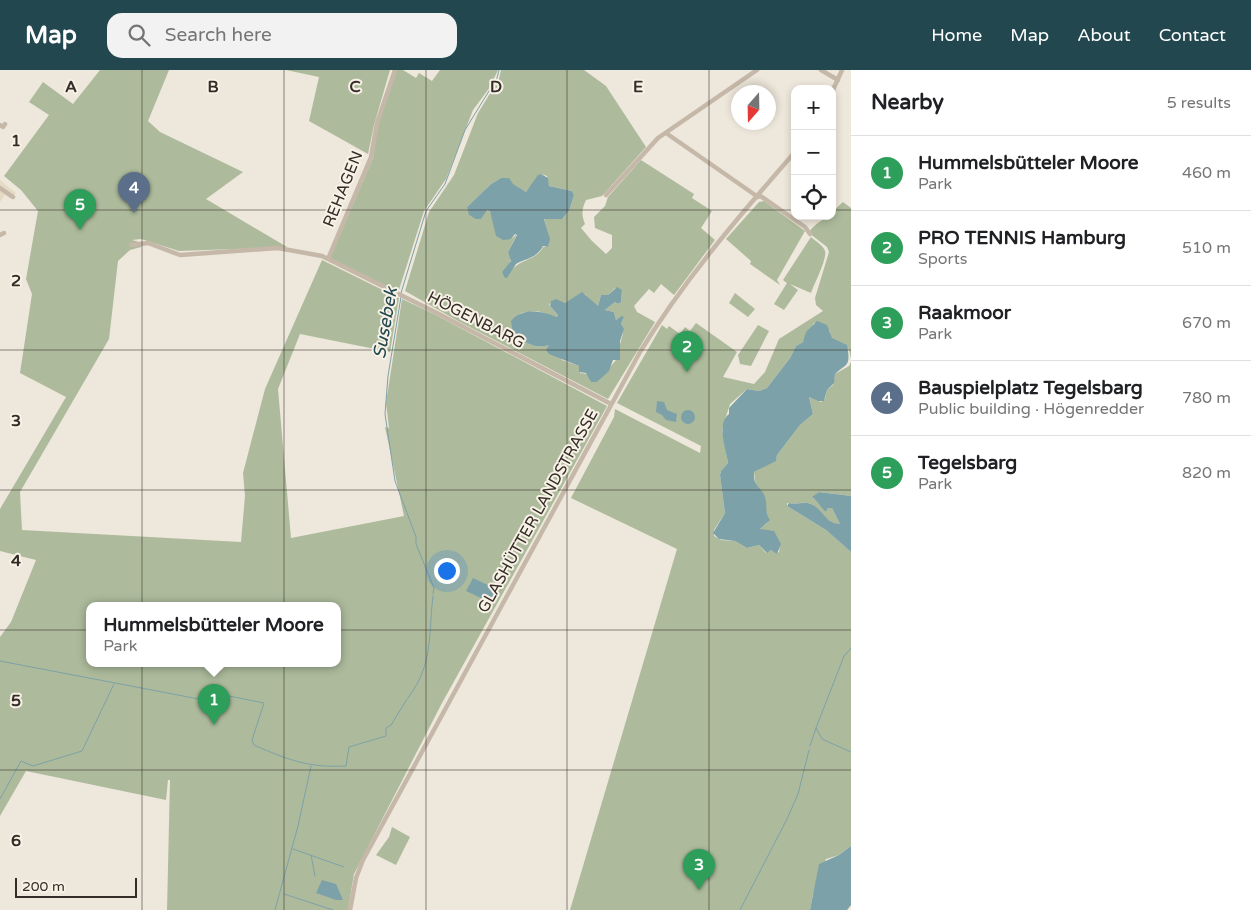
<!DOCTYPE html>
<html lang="en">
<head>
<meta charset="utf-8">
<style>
	body { margin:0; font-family:"Varela Round",sans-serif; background:#f2f2f2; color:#202124 }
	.controls { position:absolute; right:15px; top:15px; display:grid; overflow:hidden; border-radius:10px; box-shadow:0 2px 8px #0003 }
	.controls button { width:45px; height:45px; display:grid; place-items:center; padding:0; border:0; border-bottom:1px solid #e0e0e0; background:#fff; color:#202124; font:25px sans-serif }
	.compass { position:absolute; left:731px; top:15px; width:45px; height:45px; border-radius:50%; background:#fff; box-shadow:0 2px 8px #0003; rotate:200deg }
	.scale { position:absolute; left:15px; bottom:12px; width:122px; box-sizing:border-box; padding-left:5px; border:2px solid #332c27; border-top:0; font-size:14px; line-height:18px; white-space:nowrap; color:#332c27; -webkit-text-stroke:4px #f7f1e6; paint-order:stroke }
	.you { position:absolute; left:446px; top:500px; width:18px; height:18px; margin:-12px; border:4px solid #fff; border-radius:50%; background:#1a73e8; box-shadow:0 0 0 8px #1a73e833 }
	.badge { display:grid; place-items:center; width:32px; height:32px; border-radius:50%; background:#22474f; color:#fff; font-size:16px; font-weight:700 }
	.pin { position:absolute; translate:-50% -41px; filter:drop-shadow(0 1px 2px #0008) }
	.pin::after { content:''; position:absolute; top:26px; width:18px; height:15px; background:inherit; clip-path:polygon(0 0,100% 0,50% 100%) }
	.popup { position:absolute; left:86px; top:532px; width:255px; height:65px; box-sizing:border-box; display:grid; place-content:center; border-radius:10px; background:#fff; filter:drop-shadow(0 1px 4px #0005); font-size:16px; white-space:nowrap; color:#757577 }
	.popup b { font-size:19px; color:#202124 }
	.popup::after { content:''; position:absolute; left:50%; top:100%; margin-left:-10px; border:10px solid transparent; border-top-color:#fff }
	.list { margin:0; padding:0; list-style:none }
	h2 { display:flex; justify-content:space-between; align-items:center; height:65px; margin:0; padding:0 20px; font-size:21px }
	h2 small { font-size:16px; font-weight:400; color:#757577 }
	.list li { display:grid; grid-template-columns:32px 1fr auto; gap:15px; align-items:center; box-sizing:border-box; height:75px; padding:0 20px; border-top:1px solid #e0e0e0 }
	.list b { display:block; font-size:19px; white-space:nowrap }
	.list p { margin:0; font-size:16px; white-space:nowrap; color:#757577 }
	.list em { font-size:16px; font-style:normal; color:#757577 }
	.icon { flex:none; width:28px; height:28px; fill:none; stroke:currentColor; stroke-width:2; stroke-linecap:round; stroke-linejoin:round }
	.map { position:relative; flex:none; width:851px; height:840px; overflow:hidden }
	header { display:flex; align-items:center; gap:30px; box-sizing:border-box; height:70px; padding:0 25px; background:#22474f; color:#fff }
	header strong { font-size:24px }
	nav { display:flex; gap:28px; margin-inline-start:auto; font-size:18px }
	.search { width:350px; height:45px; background:#f2f2f2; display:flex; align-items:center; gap:12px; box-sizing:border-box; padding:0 18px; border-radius:15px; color:#757577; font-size:19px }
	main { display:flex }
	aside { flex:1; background:#fff }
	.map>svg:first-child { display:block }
	.green { fill:#adbb9c; fill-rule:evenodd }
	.plaza { fill:#e5dac3 }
	.water { fill:#7da1a8 }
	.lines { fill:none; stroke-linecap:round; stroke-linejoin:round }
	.stream { stroke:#7da1a8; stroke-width:1 }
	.minor { stroke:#c5b8a8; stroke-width:4.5 }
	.grid { fill:none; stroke:#332c27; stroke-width:1; stroke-opacity:0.55 }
	.labels { text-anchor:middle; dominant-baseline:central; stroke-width:4; stroke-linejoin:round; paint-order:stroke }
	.street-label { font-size:16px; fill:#332c27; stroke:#f7f1e6 }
	.water-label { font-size:18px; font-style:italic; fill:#22474f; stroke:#f7f1e6 }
	.grid-label { font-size:16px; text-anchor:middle; font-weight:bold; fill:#332c27; stroke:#f7f1e6; stroke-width:4; stroke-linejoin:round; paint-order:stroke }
</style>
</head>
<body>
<header>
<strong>Map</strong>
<div class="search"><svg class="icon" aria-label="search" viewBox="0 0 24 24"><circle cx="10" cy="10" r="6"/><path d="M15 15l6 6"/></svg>Search here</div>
<nav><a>Home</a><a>Map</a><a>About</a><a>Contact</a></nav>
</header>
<main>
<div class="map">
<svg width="851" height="840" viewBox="0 0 851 840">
	<rect width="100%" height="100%" fill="#eee7db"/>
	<!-- green -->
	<path class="green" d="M100,0H169L148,51L160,62L243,102L206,129L287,177L179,181L141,169L132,170L143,173L141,177L130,180L118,191L109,269L20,422L22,460L241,472L245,426L243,403L265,319L322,190L399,228L390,282L300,264L278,319L291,468L404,446L385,357L389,358L386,333L402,229L436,245L607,336L442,633L371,771L354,804L348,840H167L170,710H168L166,730L26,701L0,746V567L11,552L36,490L0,481V439L66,327L20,303L32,224L26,209L38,141L21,120L4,106L49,45L29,32L43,12L73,34ZM90,536H338V594H90Z
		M286,0H390L374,55L368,84L309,51L319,7Z
		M396,0H403L416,8L419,3L432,11L440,0H498L490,17L473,40L446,109L424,141L398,223L330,188L373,88L378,54Z
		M501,0H584L606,16L646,77L602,126L586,130C582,139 581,144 585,154L581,158L592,171L606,184L612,178V165L595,158L594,147L605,136L608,127L641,90L694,124L692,128L712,141L701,158L715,170L674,225L661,214L654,223L649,219L634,236L637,242L655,252L608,329L458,251L405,221L429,142L454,105L478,43L499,9ZM541,104L547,106L549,116L572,121L574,125L569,141L563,148H544L549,167L548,177H543C535,193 516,187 507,208L511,188L508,182L517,164L511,169C497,165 496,150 489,140L485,141L481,149L470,146L467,137L491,114L501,108L526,122ZM615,218L622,220L621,232L618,234L615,232L605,240L614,242L616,250L624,247L621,254L623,263L616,290L597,312H591L588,304L580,303L579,296L562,290L549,275C530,280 530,272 515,264L513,255L521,243L537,241L557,247L558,245L549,235L553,230L565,233L585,224L595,236H598L601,225H608Z
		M764,131L805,161L777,210L780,215L750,194L751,191L726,169L759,132Z
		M843,132L851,138V289L849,280L830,267V261L814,253L803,272L796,276L790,288L767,318L759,321L747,319L730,334L722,359L728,393L721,401L720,404L725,443L714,460V466L721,470L735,471L747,478L759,475L766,483L771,480L777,483L779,482L780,475L760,459L767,453L765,428L756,417L754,402L776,390L777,385L800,355L813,344L809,327L821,332L825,329L827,320L833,315L835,304L849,296L851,292V426L819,422L813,428L820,432L826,442L828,438H832L840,454C826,456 823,439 811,434C804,431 795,435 787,433V436L826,460L851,482V776L839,785L826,789L813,824L810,840H570L677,479L571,428L614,347L615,339L700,383L701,376L617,333L662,255L667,259L669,256L680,264L685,257L690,261L696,253L737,282L723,307L754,314L765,302L779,269L823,241L816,235L815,228L829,182L827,177L809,163C811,157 826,146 832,146V142Z
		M811,167C815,171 823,175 825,181C827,190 814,214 811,223L790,214L798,220L784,240L774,234L787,213L783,210Z
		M735,223L755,239L748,247L729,233Z
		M758,255L769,261L751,296L740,294L738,285Z
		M392,757L410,767L396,795L376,785L389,767Z"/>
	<!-- plaza -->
	<path class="plaza" d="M0,110L16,123L11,129L5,125L0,132Z"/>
	<!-- water -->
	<path class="water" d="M541,104L548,108L549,116L572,121L574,125L569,141L562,149H544L550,169L548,177L543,176C536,189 526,188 516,194L507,208H505L502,202L511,191L508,182L517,165L515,164L511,169L503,170L496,166L490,141L487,140L481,149H476L469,145L467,137L491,114L501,108H509L513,114L526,122L538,105Z
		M617,217L622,220L621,232L618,234L615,232L605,240L614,242L616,250L622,246L624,247L621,254L624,259L620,271V290H613L609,301L597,312H591L586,303L579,302V296L549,284L546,280L549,275C533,280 526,272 513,263L511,251C522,237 543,241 557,247L558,245L550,236L551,231L556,229L565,233L582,222L598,236L601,225H608Z
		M817,251L827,255L832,268L847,275C851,297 847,293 835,304L834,313L827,320L824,331H818L809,327L813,344L800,355L777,385L776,391L754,402C753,418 762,417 765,427C768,435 764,443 770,450L760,459L774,461L781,474L777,484L771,480L767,483L759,475L747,478L735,471L719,469L713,463L725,443L720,405L721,401L728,393C726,379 716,354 729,344V338L747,319L759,321L767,318L790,288L796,276L803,272L806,262Z
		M657,331L664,332L667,340L677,344L676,352L666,350L662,345L656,342Z
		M681 347a7 7 0 1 1 14 0a7 7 0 1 1-14 0Z
		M819,422L851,426V482L826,460L787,436L789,433C798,435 805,430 813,435C824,441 826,454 840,454L832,438H828L826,442C820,437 819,432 812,427Z
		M473,508L492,517V522L498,529L491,527L485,530L466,521Z
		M851,776V835L847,840H810L819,794L839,785Z
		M322,810L336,814L343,830H336L316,823Z"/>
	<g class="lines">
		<!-- stream -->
		<path class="stream" d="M401,223L426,141L445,114L465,60L497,8L499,0
			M401,227L388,306L385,344L395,411L416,467V474L434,518L433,524
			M851,578L844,586L816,658L822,669L851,682
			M0,591L204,630
			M408,628C434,593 428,566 433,526
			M207,630L216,631L224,625L264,633L252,670L254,675C288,690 309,698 346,696L349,677L386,666V658L391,655L407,629
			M810,676L816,658
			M0,729L21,691L33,696L82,681L114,614
			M293,779L344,797
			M311,785L315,806
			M284,824L333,840
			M275,840L298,756L311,696
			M740,840L787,749L798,724L809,680"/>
		<!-- minor -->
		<path class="minor" d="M821,0L838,10
			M832,22L842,0
			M0,55L3,57L5,54
			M666,63L758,127
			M0,118L13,127
			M606,125L658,68L757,0
			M759,125L805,157L810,164
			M0,165L4,163
			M131,175L148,173L180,185L278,178L322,186L437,243L611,334
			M328,189L371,87L377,53L395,0
			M350,840L356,808L363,790L640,282C684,210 739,146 795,82"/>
	</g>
	<!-- grid -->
	<path class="grid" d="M142,0V840M284,0V840M426,0V840M567,0V840M709,0V840M0,140H795M832,140H851M0,280H851M0,420H851M0,560H851M0,700H851"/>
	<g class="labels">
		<!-- street labels -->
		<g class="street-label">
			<text transform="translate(343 119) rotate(-68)">REHAGEN</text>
			<text transform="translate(476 250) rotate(27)">HÖGENBARG</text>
			<text transform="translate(538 441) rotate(-61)">GLASHÜTTER LANDSTRASSE</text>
		</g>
		<!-- water labels -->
		<g class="water-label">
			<text transform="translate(385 253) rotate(-80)">Susebek</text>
		</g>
	</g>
	<g class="grid-label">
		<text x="71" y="22">A</text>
		<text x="213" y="22">B</text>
		<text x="355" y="22">C</text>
		<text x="496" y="22">D</text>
		<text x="638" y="22">E</text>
		<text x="16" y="76">1</text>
		<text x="16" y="216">2</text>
		<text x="16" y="356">3</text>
		<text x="16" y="496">4</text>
		<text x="16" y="636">5</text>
		<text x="16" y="776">6</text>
	</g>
</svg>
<div class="controls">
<button>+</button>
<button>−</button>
<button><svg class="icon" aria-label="locate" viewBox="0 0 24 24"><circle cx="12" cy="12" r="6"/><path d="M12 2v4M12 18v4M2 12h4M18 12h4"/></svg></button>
</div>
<svg class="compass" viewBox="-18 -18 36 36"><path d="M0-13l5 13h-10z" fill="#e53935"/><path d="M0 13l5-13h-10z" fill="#757577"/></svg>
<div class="scale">200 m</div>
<div class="you"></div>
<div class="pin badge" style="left:214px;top:655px;background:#2e9e5b">1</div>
<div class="popup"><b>Hummelsbütteler Moore</b>Park</div>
<div class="pin badge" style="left:687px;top:302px;background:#2e9e5b">2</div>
<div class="pin badge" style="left:699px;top:820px;background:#2e9e5b">3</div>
<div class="pin badge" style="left:134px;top:143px;background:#5c6f8a">4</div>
<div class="pin badge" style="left:80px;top:160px;background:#2e9e5b">5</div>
</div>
<aside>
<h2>Nearby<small>5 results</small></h2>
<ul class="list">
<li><span class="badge" style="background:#2e9e5b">1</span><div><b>Hummelsbütteler Moore</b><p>Park</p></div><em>460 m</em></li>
<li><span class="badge" style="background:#2e9e5b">2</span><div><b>PRO TENNIS Hamburg</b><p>Sports</p></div><em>510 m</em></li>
<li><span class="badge" style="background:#2e9e5b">3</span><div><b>Raakmoor</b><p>Park</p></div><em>670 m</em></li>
<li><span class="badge" style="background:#5c6f8a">4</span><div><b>Bauspielplatz Tegelsbarg</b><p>Public building · Högenredder</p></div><em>780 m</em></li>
<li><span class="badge" style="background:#2e9e5b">5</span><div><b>Tegelsbarg</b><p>Park</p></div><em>820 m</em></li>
</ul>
</aside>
</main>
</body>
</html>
